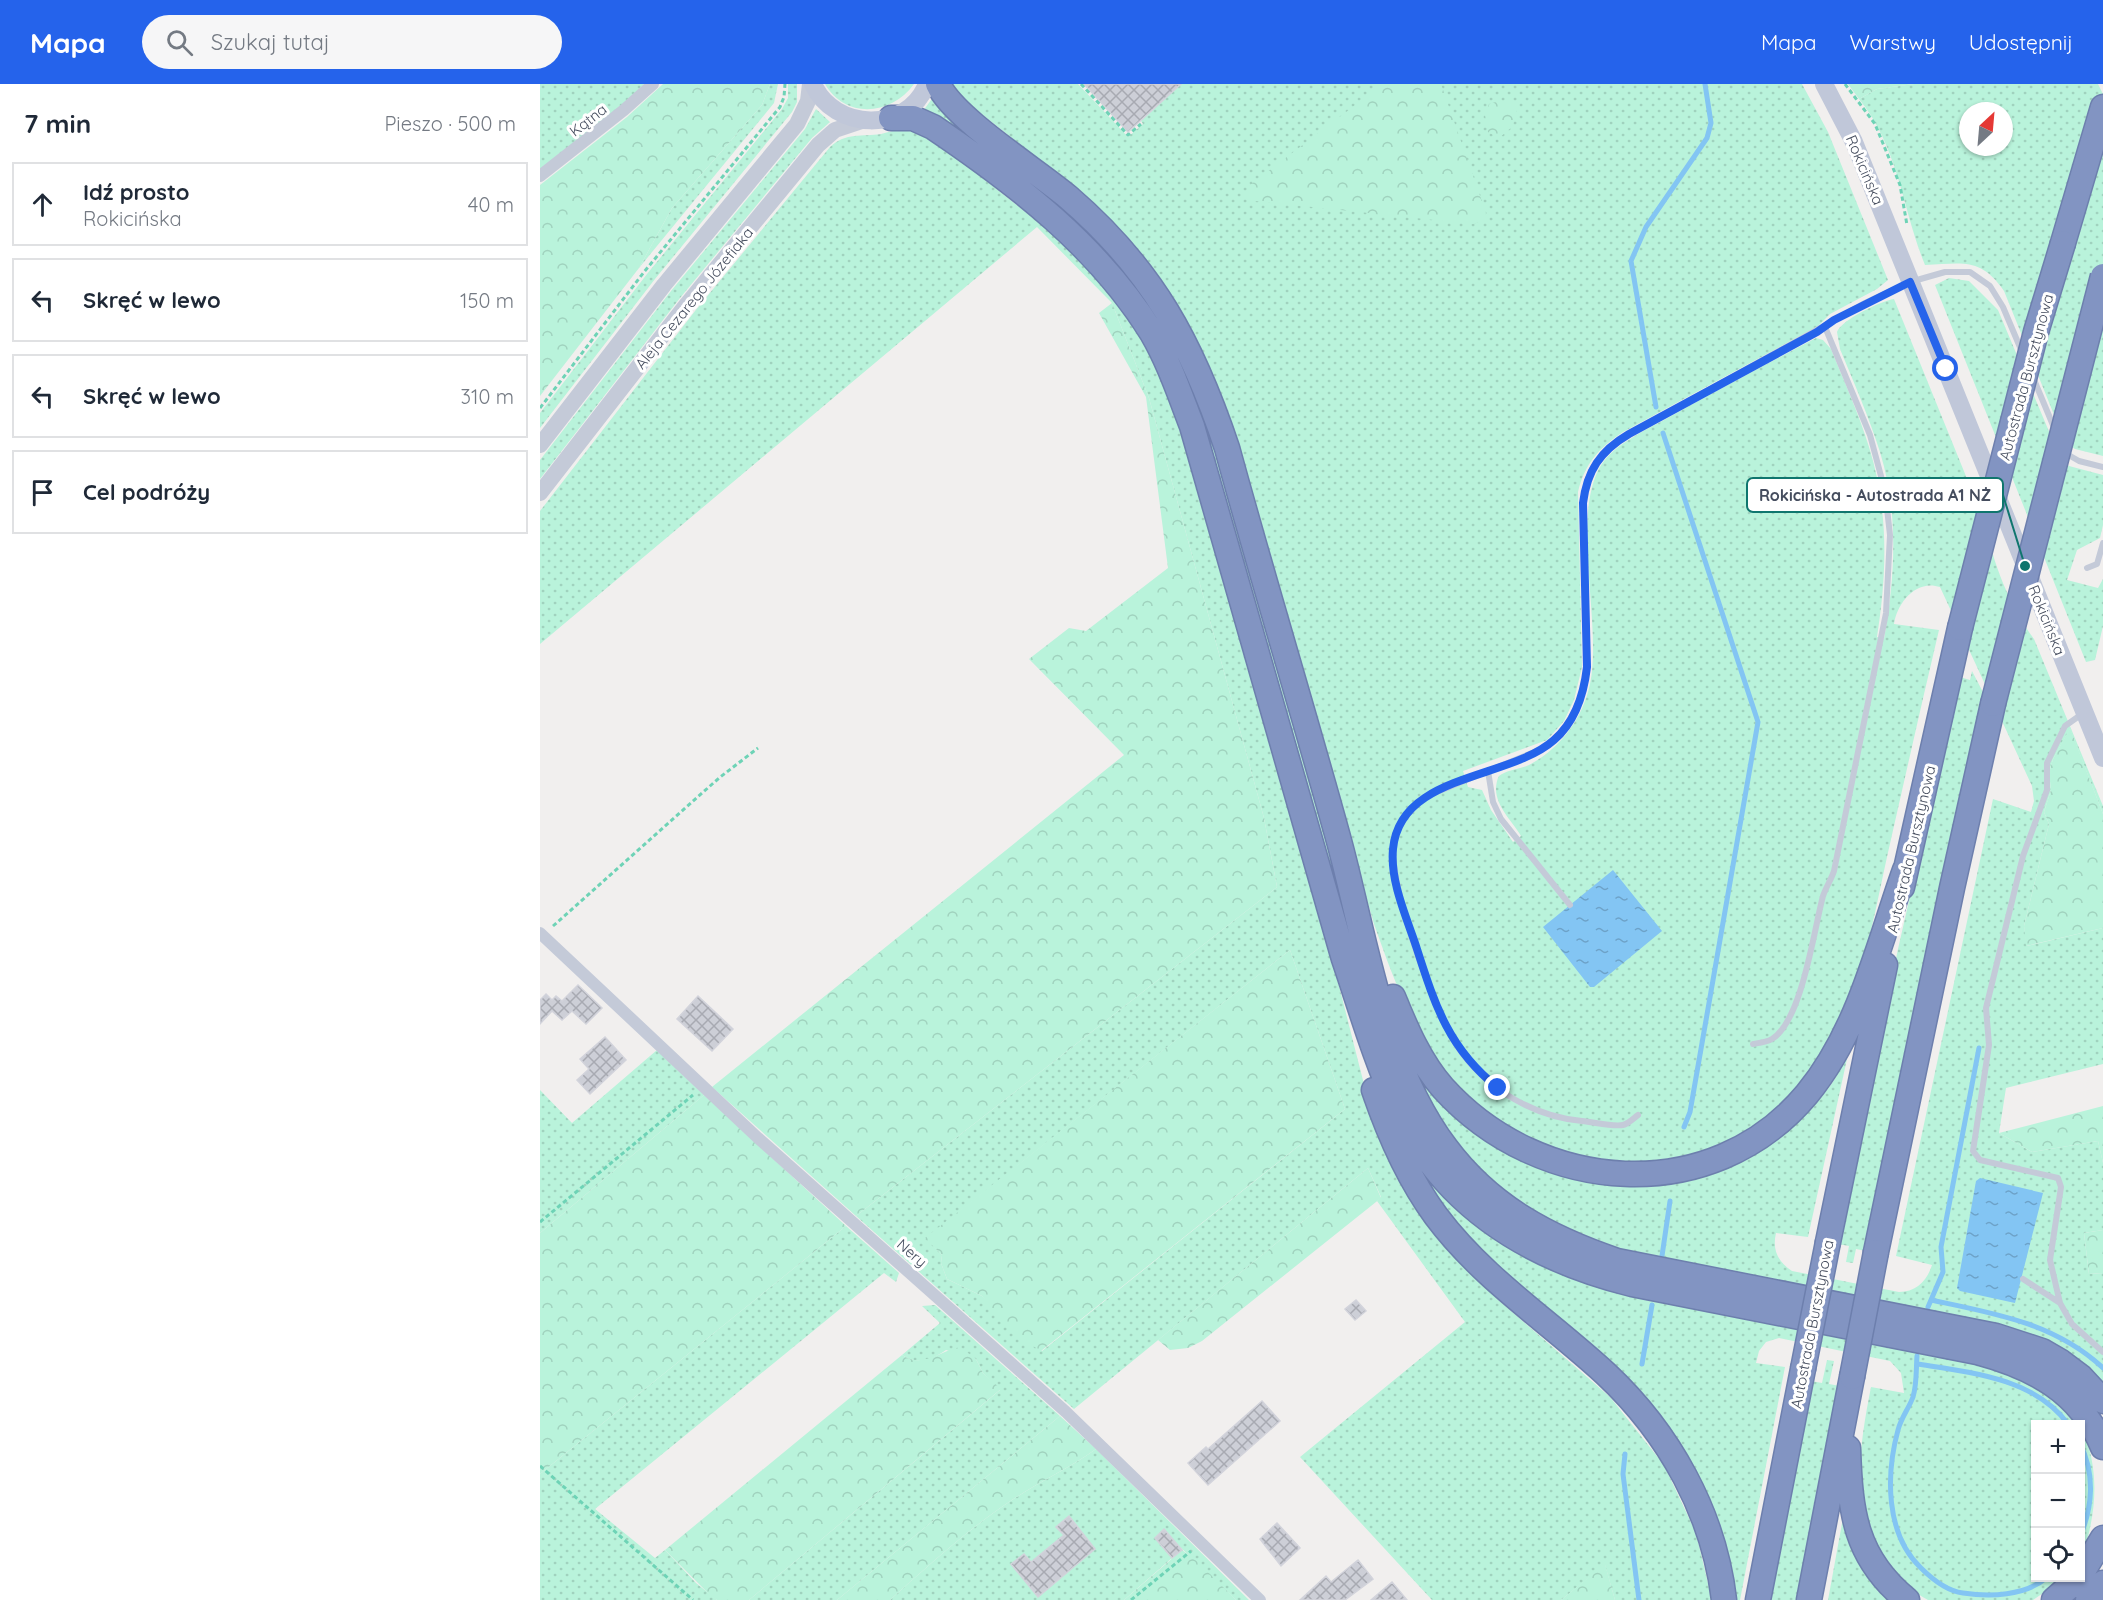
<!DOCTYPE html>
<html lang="pl">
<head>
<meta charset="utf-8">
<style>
	body { margin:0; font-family:Quicksand,sans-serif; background:#f6f6f7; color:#1f2937 }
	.controls { position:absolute; right:18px; bottom:18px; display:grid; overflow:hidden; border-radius:0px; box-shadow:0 2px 4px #0004 }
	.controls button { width:54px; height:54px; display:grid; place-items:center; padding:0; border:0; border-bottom:2px solid #e0e1e3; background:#fff; color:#1f2937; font:30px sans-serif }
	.compass { position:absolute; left:1419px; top:18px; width:54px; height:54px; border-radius:50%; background:#fff; box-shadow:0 2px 4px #0004; rotate:26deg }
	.stop { position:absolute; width:18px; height:18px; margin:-14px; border:4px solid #2563eb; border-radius:50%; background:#fff }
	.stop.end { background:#2563eb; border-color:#fff; box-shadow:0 2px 6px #0008 }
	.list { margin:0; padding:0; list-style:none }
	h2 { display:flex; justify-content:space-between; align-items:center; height:78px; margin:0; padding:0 24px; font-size:26px }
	h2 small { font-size:20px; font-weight:400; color:#747a83 }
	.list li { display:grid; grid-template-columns:39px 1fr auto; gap:18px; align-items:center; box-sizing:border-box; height:84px; margin:0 12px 12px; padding:0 12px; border:2px solid #e0e1e3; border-radius:0px }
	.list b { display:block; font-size:22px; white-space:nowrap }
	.list p { margin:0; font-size:20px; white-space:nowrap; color:#747a83 }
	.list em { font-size:20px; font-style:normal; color:#747a83 }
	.icon { flex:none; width:33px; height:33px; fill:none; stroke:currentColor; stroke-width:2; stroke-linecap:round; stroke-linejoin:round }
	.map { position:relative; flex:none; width:1563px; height:1516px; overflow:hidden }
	header { display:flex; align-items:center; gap:36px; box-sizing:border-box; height:84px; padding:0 30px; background:#2563eb; color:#fff }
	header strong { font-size:28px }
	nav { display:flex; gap:33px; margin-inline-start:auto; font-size:21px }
	.search { width:420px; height:54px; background:#f6f6f7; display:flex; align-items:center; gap:15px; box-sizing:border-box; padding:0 21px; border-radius:33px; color:#747a83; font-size:22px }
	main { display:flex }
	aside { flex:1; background:#fff }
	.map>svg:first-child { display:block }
	.grass { fill:url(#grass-dots); fill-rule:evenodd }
	.forest { fill:url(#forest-crowns) }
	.water { fill:url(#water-ripples) }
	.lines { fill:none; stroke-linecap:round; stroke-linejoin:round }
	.stream { stroke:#83c5f3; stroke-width:5 }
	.building { fill:url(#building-cross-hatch); stroke:#d2d3db; stroke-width:1.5 }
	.motorway-casing { stroke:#6d7fad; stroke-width:27 }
	.path { stroke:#6ed3b6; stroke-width:3; stroke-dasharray:4.5 3; stroke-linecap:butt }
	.service { stroke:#c4cad8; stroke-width:6 }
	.minor { stroke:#c4cad8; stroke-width:12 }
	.tertiary { stroke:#c4cad8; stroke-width:16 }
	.secondary { stroke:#c0c7d9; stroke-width:18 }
	.motorway { stroke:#8294c2; stroke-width:24 }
	.motorway-bridge-casing { stroke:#6d7fad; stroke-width:27; stroke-linecap:butt }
	.motorway-bridge { stroke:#8294c2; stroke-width:24 }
	.route { stroke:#2563eb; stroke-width:8 }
	.labels { text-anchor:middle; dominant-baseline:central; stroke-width:6; stroke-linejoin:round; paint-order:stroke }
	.street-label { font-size:15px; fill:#454d5e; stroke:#fff }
	.leader { fill:none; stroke:#0f766e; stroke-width:2 }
	.callout-dot { fill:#0f766e; stroke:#fff; stroke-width:2 }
	.callout { fill:#fff; stroke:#0f766e; stroke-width:2 }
	.callout-label { font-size:16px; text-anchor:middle; font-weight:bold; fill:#454d5e }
</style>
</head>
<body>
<header>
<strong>Mapa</strong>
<div class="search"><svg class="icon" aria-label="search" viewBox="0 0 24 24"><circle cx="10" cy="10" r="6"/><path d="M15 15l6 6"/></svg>Szukaj tutaj</div>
<nav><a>Mapa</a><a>Warstwy</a><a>Udostępnij</a></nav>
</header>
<main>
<aside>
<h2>7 min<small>Pieszo · 500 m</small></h2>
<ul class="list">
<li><svg class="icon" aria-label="ahead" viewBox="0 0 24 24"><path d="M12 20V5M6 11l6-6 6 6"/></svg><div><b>Idź prosto</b><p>Rokicińska</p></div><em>40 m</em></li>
<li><svg class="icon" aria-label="left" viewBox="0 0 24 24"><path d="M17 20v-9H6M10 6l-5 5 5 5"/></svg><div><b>Skręć w lewo</b></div><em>150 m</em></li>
<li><svg class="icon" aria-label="left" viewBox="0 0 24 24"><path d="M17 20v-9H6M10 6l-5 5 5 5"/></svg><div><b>Skręć w lewo</b></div><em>310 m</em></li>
<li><svg class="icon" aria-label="arrive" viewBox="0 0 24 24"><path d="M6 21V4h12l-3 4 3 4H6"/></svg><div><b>Cel podróży</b></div></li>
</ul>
</aside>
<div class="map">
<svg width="1563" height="1516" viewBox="0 0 1563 1516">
	<defs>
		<pattern id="grass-dots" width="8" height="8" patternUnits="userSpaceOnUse" patternTransform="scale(1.5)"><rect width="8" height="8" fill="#b9f3db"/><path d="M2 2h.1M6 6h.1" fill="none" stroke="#a0d2be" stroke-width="1.8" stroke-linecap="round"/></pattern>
		<pattern id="forest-crowns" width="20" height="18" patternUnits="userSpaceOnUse" patternTransform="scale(1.5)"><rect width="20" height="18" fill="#b9f3db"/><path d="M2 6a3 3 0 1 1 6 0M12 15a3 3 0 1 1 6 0" fill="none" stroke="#a0d2be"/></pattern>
		<pattern id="water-ripples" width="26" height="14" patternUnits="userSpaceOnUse" patternTransform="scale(1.5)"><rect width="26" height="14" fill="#83c5f3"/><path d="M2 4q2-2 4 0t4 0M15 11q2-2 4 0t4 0" fill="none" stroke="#6da2c8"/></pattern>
		<pattern id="building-cross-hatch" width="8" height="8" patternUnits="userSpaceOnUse" patternTransform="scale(1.5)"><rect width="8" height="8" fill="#cdcfd7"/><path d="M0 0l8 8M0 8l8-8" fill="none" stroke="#a8aab2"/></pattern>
	</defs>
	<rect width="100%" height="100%" fill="#f1efee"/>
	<!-- grass -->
	<path class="grass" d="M0,0H104L83,21L0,86Z
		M230,0H238L234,19L99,184L132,124L222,21Z
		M248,0H257V18L252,28L115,195L0,344V329L107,190L242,25L248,14Z
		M285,0H374C352,31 306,36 285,0Z
		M410,0H538L588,53L603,40L601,37L641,0H1262L1288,48L1348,196L1337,205L1290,230L1278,242L1083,348C1059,364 1045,379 1038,408L1042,583L1034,616L1024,637L1007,656L923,687L928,703L942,706L951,726L973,758L981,752C973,738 956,723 956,705C956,701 957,695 959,692C966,686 981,685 989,681C1020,665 1043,634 1050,600C1063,541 1028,424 1064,377C1078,359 1104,347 1124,336C1174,308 1225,281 1276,254L1283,256L1291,265C1304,297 1319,330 1329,363C1349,427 1347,489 1337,553L1344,555C1355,493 1359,430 1340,368C1329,333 1314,299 1300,265L1297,248C1301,236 1341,217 1354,215L1445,439C1453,479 1469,521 1494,555L1563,722V730L1530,645L1513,675L1509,689L1511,706L1504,728L1509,740L1484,842L1487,862L1563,844V980L1466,1004L1459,1049L1492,1068L1558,1057L1563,1079V1146L1544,1149L1549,1190L1563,1189V1301C1537,1275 1510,1260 1475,1248L1113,1175C982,1143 914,1093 866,964C885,992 903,1019 929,1041C1014,1111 1139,1116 1230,1054C1260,1035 1292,1010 1304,976L1307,975L1268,1153L1236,1149C1232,1166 1238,1178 1252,1187L1359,1208C1376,1208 1387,1197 1392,1181L1356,1172L1453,715L1491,728L1494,717L1492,702L1400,503C1376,495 1357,519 1354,540L1399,546C1381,622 1364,698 1347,773C1333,837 1322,903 1290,960C1217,1093 1032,1123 925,1012C878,963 856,902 834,840L683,319C627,167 537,106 416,10Z
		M1374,0H1558L1563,10V372L1535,365L1525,358L1464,207C1440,172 1421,180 1385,181C1362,125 1359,64 1319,15L1337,5ZM1428,27H1464V63H1428Z
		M394,12L408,29C491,98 581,160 634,256C656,296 668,340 682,384L850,971C931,1176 1062,1181 1253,1218L1252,1225C1040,1183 910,1172 834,941L663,344C651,310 639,275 620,244C582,178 524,130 465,84C440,64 414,39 383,27Z
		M276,25L290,38L272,54L140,214L0,395V376L131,207L265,45Z
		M366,44C397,54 424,79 449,99C499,139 553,177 588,231C608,262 622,296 637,330L782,835L827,1012L898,1153L956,1214L1070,1313L1124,1381L1156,1449L1172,1516H1075L1065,1481L1021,1516H892L760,1373L925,1238L837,1117L841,1113L828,1084L534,1325L316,1132L737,803L724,734L609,314L572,219L497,143L0,560V427L155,227L290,63C306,48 322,53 341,50C350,48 357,45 366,44ZM750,866L805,1025L502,1267L442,1212L407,1195L401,1179L402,1171L386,1154Z
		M1409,194L1429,197L1458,226L1521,376L1529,382L1563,391V441L1560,454L1537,466L1527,496L1558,504L1563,495V542L1555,576L1546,578L1395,201Z
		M1432,587L1445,612L1326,1167L1316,1165L1313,1179L1306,1178L1309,1162L1298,1160L1358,865L1420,593L1430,596Z
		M117,966L164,1011L0,1149V1006L32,1039Z
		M873,1077L936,1138L970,1162L1025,1189L1099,1210L1433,1276C1456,1283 1481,1289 1502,1302C1563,1339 1563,1416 1541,1475L1540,1340H1496V1494H1525L1493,1516H1388C1304,1469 1315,1384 1331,1303L1364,1309L1361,1289L1350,1277L1239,1254L1226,1258L1219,1267L1216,1279L1245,1283L1200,1516H1195C1186,1415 1124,1329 1050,1265C1007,1227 959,1193 921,1149C902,1127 888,1102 873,1077Z
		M306,1142L359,1189L356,1198L344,1189L55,1425L115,1474L125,1466L156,1499L177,1516H0V1390Z
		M395,1221L520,1332L297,1516H209L460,1306L443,1289L436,1275L406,1266C392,1276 377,1281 362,1271L400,1239L382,1222Z
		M1287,1276L1294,1277L1289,1300L1300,1302L1259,1516H1230L1271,1297L1282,1299Z
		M556,1365L709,1516H696C672,1492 646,1471 624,1446L615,1454L632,1474L584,1516H350C388,1482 426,1447 469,1418C497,1399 528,1385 556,1365Z
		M1303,1434L1311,1461L1355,1516H1288Z"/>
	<!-- forest -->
	<path class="forest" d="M123,0H230L222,21L132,124L99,184L0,312V101L87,33Z
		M843,0H901L946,129L944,137L932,140L715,117L708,114L710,101Z
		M1308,0H1374L1337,5L1319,15Z
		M959,17L971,18L977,26L972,43L959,54L948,48L945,31L949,20Z
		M572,219L609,314L724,734L737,803L316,1132L172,1003L584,671L489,575L529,544L546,547L628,484L606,313L559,229Z
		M1530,644L1563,730V844L1486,862L1484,842L1509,740L1504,728L1511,706L1509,689L1513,675Z
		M750,866L805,1025L501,1267L472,1249L442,1212L407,1195L401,1179L402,1171L385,1154Z
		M164,1011L306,1142L0,1390V1149Z
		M1563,1022V1079L1558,1057L1492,1068L1459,1049Z
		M828,1084L841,1114L662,1257L648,1264L630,1266L618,1256Z
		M1563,1146V1189L1549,1190L1544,1149Z
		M420,1263L436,1275L443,1289L461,1305L209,1516H177L172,1513L125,1466L362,1271C383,1285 399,1267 420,1263Z
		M520,1332L556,1365C528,1385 497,1399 469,1418C426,1447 388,1482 350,1516H297Z
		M642,1466L658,1478L696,1516H584Z
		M1065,1480L1075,1516H1021Z"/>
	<!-- water -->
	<path class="water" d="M1073,786L1122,847L1054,903H1050L1003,843Z
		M1440,1094L1503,1109L1475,1219L1420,1207L1417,1204L1436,1097Z"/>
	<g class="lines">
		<!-- stream -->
		<path class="stream" d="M1116,323L1091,177L1106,143L1167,54L1171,39L1165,0
			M1123,349L1218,638L1150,1028L1144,1043
			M1122,1172L1130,1117
			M1391,1216C1453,1229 1515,1239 1563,1284
			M1388,1223L1403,1188L1401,1163L1439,964
			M1377,1272C1376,1285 1377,1300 1373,1313C1369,1324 1361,1334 1358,1346C1346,1390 1345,1450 1381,1484C1392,1495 1407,1507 1423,1509C1450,1513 1485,1512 1506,1494
			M1102,1280L1112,1221
			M1377,1280C1429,1288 1495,1294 1528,1340
			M1540,1360C1555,1389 1553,1423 1540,1452
			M1085,1370L1083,1390L1099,1516"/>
	</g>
	<!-- building -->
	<path class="building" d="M544,0H641L588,48Z
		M38,901L62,924L46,940L32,927L22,936L12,927L0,940V916L6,910L12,916L16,912L22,917Z
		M158,912L193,945L172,967L137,935Z
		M65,953L86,976L50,1010L37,996L49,985L40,975Z
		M816,1216L826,1227L815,1236L805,1225Z
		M722,1317L740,1337L668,1401L648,1379L666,1363L668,1365Z
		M529,1432L555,1465L498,1513L471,1480L484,1470L491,1478L524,1451L516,1443Z
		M737,1439L760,1464L741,1482L720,1455Z
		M624,1445L642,1466L632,1474L615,1454Z
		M818,1476L833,1495L805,1516H760L786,1492L791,1498Z
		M852,1498L867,1516H831Z"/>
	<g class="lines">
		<!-- motorway casing -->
		<g class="motorway-casing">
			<path id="motorway" d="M398,0C413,34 496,86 528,113C613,186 652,260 687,364C723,496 763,626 799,757C826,857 842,980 906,1064C950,1123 1009,1154 1077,1177L1456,1252L1502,1267L1521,1278L1541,1293L1563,1317
				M351,34H373L393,43C476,99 559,163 612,249C629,278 640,311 652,342L804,875C821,925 836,977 858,1025C904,1123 991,1175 1092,1200L1437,1268C1493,1283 1540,1307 1563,1363
				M1523,159L1563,23
				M1362,803L1420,544
				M853,913C866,945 880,978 903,1004C999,1110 1171,1125 1267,1010C1319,947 1338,862 1365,786
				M834,1006C849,1050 868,1094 896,1132C943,1195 1010,1238 1066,1290C1129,1349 1174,1429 1184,1516
				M1288,1158L1345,881
				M1336,1168L1412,804L1453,620
				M1308,1364C1310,1428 1315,1474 1367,1516
				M1540,1492L1563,1454
				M1218,1516L1263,1285
				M1269,1516L1312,1293
				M1514,1516L1539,1494
				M1548,1516L1563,1499"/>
		</g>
		<!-- path -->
		<path class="path" d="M541,0L588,51L601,40
			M1305,0L1335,40L1360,101L1367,141
			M0,324L104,188L240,23L244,13L245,0
			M13,842L179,694L218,664
			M0,1138L153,1011
			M0,1382L153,1516
			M591,1516L651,1467"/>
		<!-- service -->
		<path class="service" d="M1492,291L1515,346
			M1525,369L1539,377L1563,383
			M1547,484L1557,480L1563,459
			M1542,630L1525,642L1507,679V706L1483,772L1446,924L1449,961L1433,1067L1440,1076L1518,1094L1521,1103L1510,1176L1520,1219L1532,1240L1563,1268
			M948,687L953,718L961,735L1030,821
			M1213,960C1219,959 1227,958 1232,955C1262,937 1274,845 1283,812C1286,803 1291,796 1294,787L1346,529L1350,451L1345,407L1330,351L1285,243
			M1098,1031C1094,1034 1088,1040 1083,1041C1072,1043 1054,1038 1042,1037C996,1033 950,1007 922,969C898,938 846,796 854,759C858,738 871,724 887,712L1002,665C1030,645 1043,617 1047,583L1043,419L1047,397L1053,383L1077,357L1323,220L1370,198L1405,188H1430L1450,202L1463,223L1482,268
			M1483,1195L1520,1219"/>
		<!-- minor -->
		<path class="minor" d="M0,92L84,26L113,0
			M0,849L218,1054L526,1328L720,1516"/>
		<!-- tertiary -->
		<path class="tertiary" d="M0,361L124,201L257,40L268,17L270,0
			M0,409L147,220L278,61L295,46L322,37"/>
		<!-- secondary -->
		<path class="secondary" d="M273,0C294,47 367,50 387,0
			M1284,0L1314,58L1563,674"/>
		<!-- motorway -->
		<use href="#motorway" class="motorway"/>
		<!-- motorway-bridge casing -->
		<g class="motorway-bridge-casing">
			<path id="motorway-bridge" d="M1420,544L1496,248L1523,159
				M1453,620L1563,192
				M1263,1285L1288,1158
				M1312,1293L1336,1168"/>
		</g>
		<!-- motorway-bridge -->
		<use href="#motorway-bridge" class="motorway-bridge"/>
	</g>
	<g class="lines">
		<!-- route -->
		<path class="route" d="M958,1004C908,964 895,921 876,862C866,832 850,797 853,765C860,689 969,696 1014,656C1035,638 1044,609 1047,583L1043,419C1047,387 1060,367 1089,350L1277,248L1294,236L1370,198L1406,285"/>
	</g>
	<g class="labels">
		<!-- street labels -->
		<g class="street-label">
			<text transform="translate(48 36) rotate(-38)">Kątna</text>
			<text transform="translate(1325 86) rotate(67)">Rokicińska</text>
			<text transform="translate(154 214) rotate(-51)">Aleja Cezarego Józefiaka</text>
			<text transform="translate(1486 293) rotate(-75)">Autostrada Bursztynowa</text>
			<text transform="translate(1507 536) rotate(68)">Rokicińska</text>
			<text transform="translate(1371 765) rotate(-77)">Autostrada Bursztynowa</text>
			<text transform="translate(372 1169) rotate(41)">Nery</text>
			<text transform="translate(1272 1240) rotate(-79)">Autostrada Bursztynowa</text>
		</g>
	</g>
	<!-- callouts -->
	<path class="leader" d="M1485 482L1463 411"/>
	<circle class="callout-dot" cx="1485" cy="482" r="6"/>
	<rect class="callout" x="1207" y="394" width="256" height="34" rx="6"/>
	<g class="callout-label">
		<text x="1335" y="417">Rokicińska - Autostrada A1 NŻ</text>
	</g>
</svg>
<div class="controls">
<button>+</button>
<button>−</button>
<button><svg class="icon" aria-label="locate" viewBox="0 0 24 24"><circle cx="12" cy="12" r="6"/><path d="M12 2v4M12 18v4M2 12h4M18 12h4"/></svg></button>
</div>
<svg class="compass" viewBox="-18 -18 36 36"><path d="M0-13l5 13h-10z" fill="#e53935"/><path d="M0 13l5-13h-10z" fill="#747a83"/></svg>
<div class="stop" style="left:1406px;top:285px"></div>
<div class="stop end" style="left:958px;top:1004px"></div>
</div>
</main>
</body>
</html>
